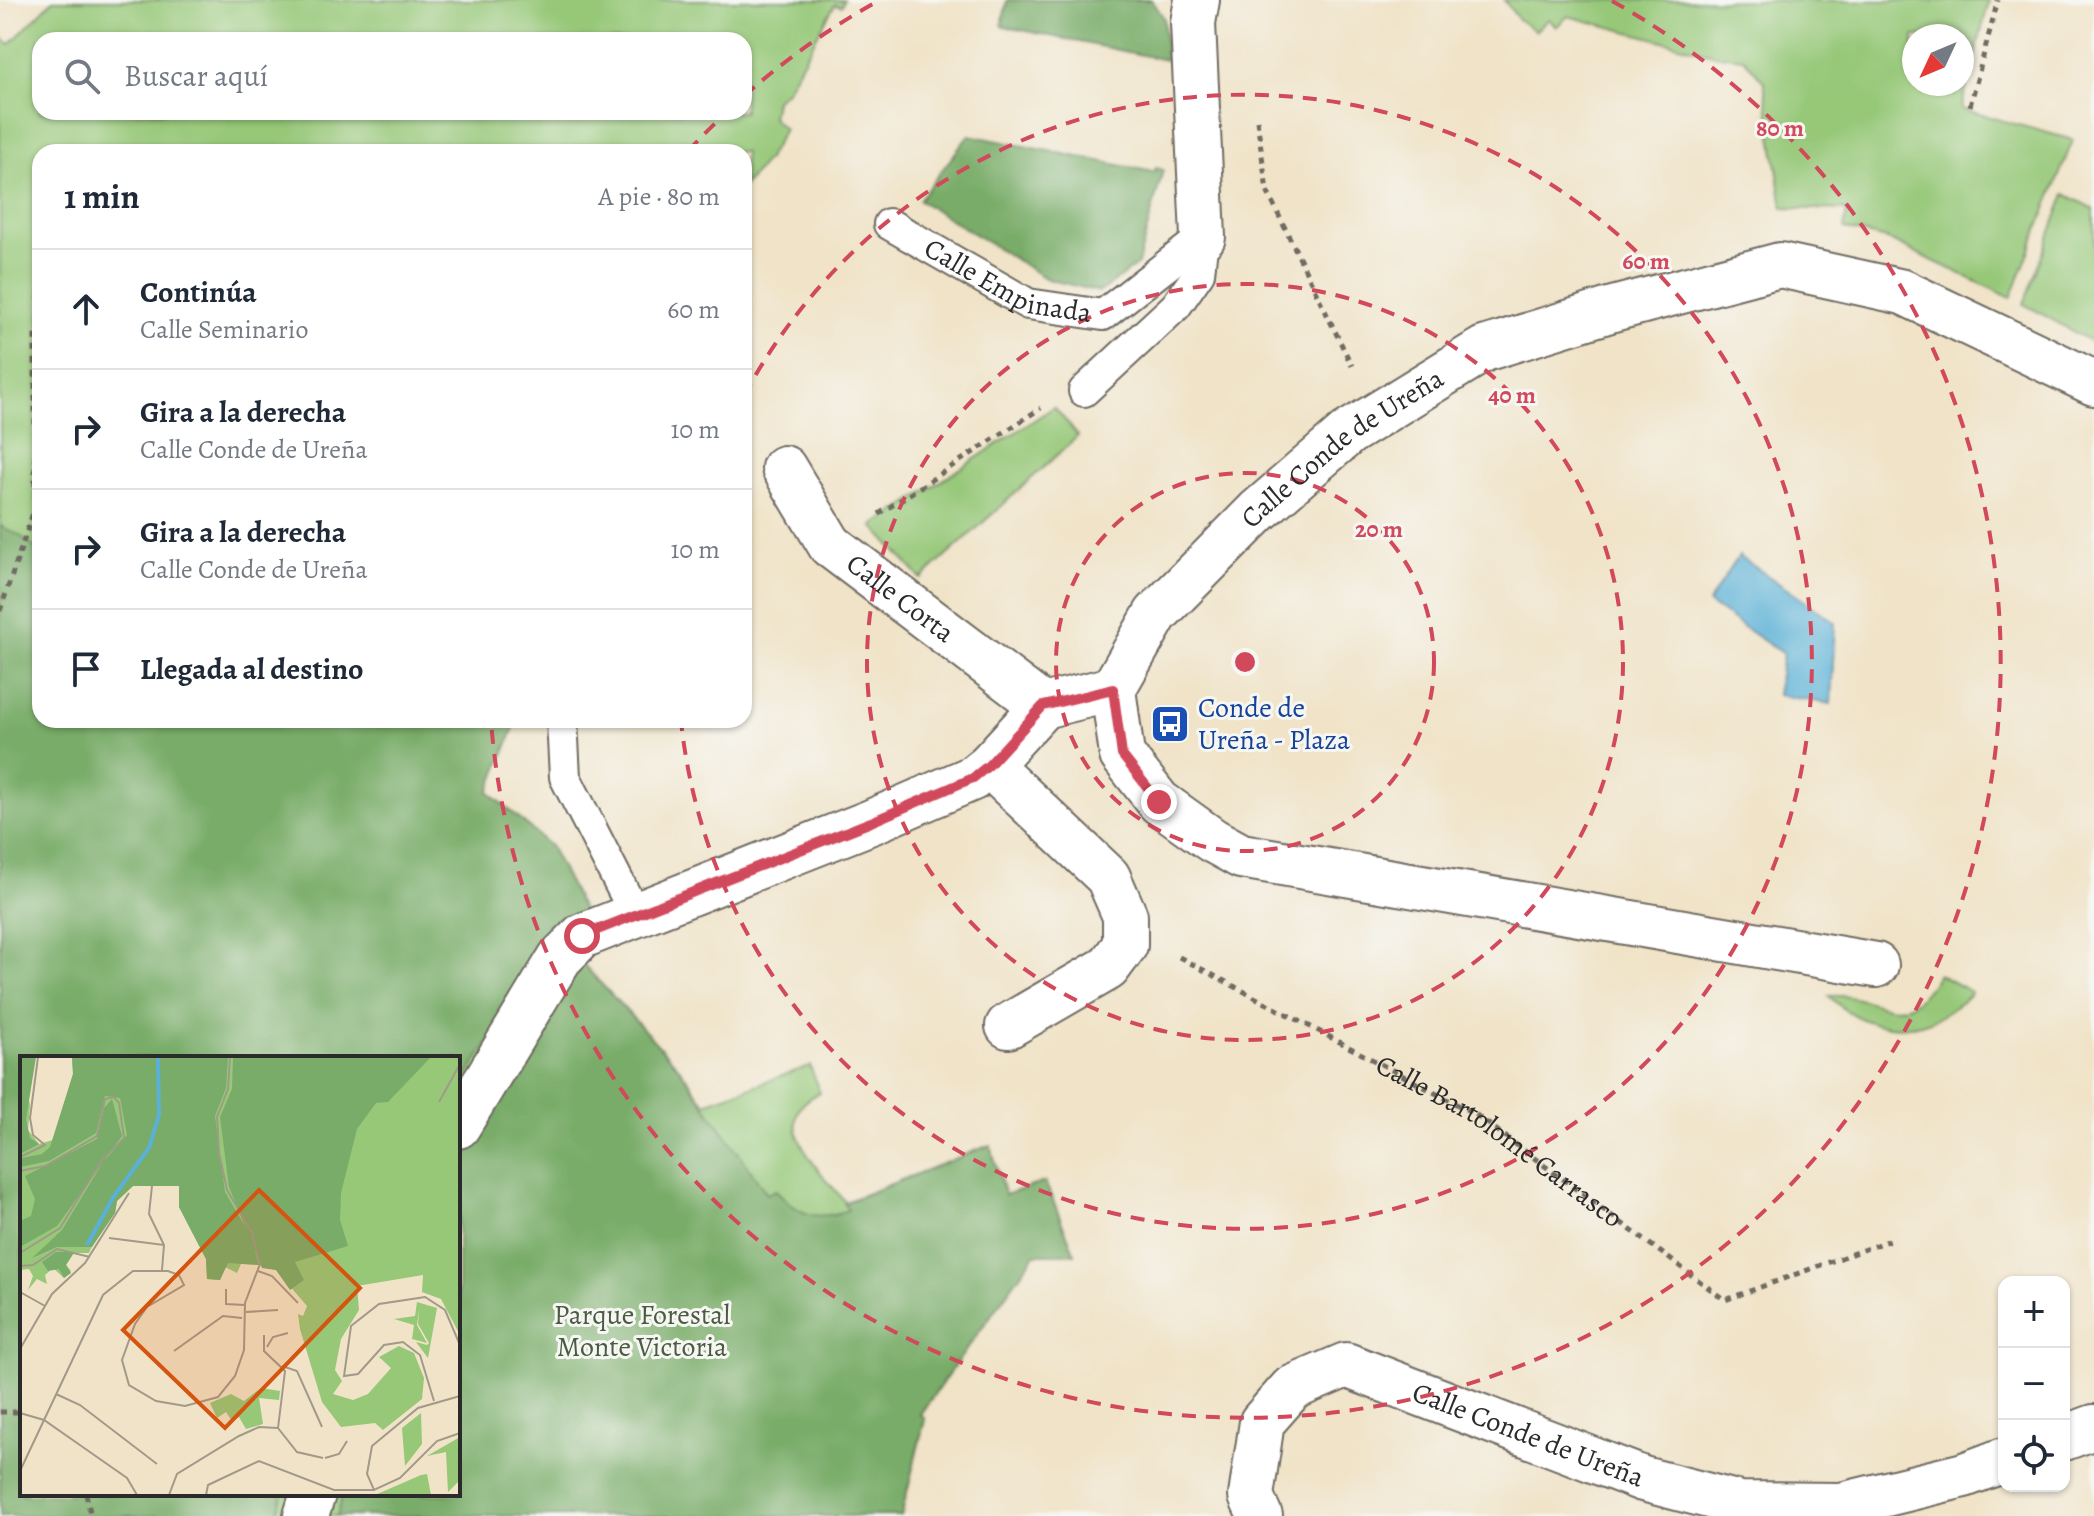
<!DOCTYPE html>
<html lang="es">
<head>
<meta charset="utf-8">
<style>
	body { margin:0; font-family:Alegreya,serif; background:#f2f2f3; color:#1f2937 }
	.controls { position:absolute; right:24px; bottom:24px; display:grid; overflow:hidden; border-radius:16px; box-shadow:0 2px 6px #0004 }
	.controls button { width:72px; height:72px; display:grid; place-items:center; padding:0; border:0; border-bottom:2px solid #e0e1e3; background:#fff; color:#1f2937; font:40px sans-serif }
	.compass { position:absolute; left:1902px; top:24px; width:72px; height:72px; border-radius:50%; background:#fff; box-shadow:0 2px 6px #0004; rotate:226deg }
	.stop { position:absolute; width:24px; height:24px; margin:-18px; border:6px solid #d1495b; border-radius:50%; background:#fff }
	.stop.end { background:#d1495b; border-color:#fff; box-shadow:0 2px 8px #0008 }
	.list { margin:0; padding:0; list-style:none }
	h2 { display:flex; justify-content:space-between; align-items:center; height:104px; margin:0; padding:0 32px; font-size:34px }
	h2 small { font-size:26px; font-weight:400; color:#747a83 }
	.list li { display:grid; grid-template-columns:52px 1fr auto; gap:24px; align-items:center; box-sizing:border-box; height:120px; padding:0 32px; border-top:2px solid #e0e1e3 }
	.list b { display:block; font-size:30px; white-space:nowrap }
	.list p { margin:0; font-size:26px; white-space:nowrap; color:#747a83 }
	.list em { font-size:26px; font-style:normal; color:#747a83 }
	.icon { flex:none; width:44px; height:44px; fill:none; stroke:currentColor; stroke-width:2; stroke-linecap:round; stroke-linejoin:round }
	.map { position:relative; flex:none; width:2094px; height:1516px; overflow:hidden }
	.search { position:absolute; background:#fff; box-shadow:0 2px 6px #0004; left:32px; top:32px; width:720px; height:88px; display:flex; align-items:center; gap:20px; box-sizing:border-box; padding:0 28px; border-radius:24px; color:#747a83; font-size:30px }
	.panel { position:absolute; background:#fff; box-shadow:0 2px 6px #0004; left:32px; top:144px; width:720px; height:584px; border-radius:24px }
	.map>svg:first-child { display:block }
	.green { fill:#96c878; stroke:#607a52; stroke-width:2; fill-rule:evenodd }
	.forest { fill:#78ac68; stroke:#526c4a; stroke-width:2 }
	.water { fill:#5ab1d7; stroke:#426e81; stroke-width:2 }
	.lines { fill:none; stroke-linecap:round; stroke-linejoin:round }
	.lane-casing { stroke:#706b62; stroke-width:34 }
	.street-casing { stroke:#706b62; stroke-width:48 }
	.path { stroke:#706b62; stroke-width:5; stroke-dasharray:6 6; stroke-linecap:butt }
	.lane { stroke:#fff; stroke-width:30 }
	.street { stroke:#fff; stroke-width:44 }
	.route { stroke:#d1495b; stroke-width:10 }
	.ring { fill:none; stroke:#d1495b; stroke-width:4; stroke-dasharray:14 10 }
	.labels { text-anchor:middle; dominant-baseline:central; stroke-width:6; stroke-linejoin:round; paint-order:stroke }
	.street-label { font-size:28px; fill:#2b2b2b; stroke:#f6f6f2 }
	.transit-label { font-size:28px; fill:#164399; stroke:#f6f6f2; text-anchor:start }
	.park-label { font-size:28px; fill:#4b5a42; stroke:#f6f6f2 }
	.inset-river { fill:none; stroke:#5ab1d7; stroke-width:4 }
	.inset-road { fill:none; stroke:#a19989; stroke-width:2 }
	.view { fill:#d5540f; fill-opacity:0.15; stroke:#d5540f; stroke-width:4 }
	.inset-edge { fill:none; stroke:#2b2b2b; stroke-width:4 }
	.centre { fill:#d1495b; stroke:#f6f6f2; stroke-width:4 }
	.ring-label { font-size:24px; text-anchor:middle; font-weight:bold; fill:#d1495b; stroke:#f6f6f2; stroke-width:6; stroke-linejoin:round; paint-order:stroke }
</style>
</head>
<body>
<div class="map">
<svg width="2094" height="1516" viewBox="0 0 2094 1516">
	<rect width="100%" height="100%" fill="#f6f6f2"/>
	<filter id="ink" filterUnits="userSpaceOnUse"><feTurbulence type="fractalNoise" baseFrequency=".0125" numOctaves="2"/><feDisplacementMap in="SourceGraphic" scale="16" xChannelSelector="R" yChannelSelector="G"/><feConvolveMatrix kernelMatrix="1 2 1 2 8 2 1 2 1" color-interpolation-filters="sRGB"/></filter>
	<filter id="wash" filterUnits="userSpaceOnUse"><feTurbulence type="fractalNoise" baseFrequency=".006" numOctaves="4" result="noise"/><feDisplacementMap in="SourceGraphic" scale="32" xChannelSelector="R" yChannelSelector="G"/><feGaussianBlur stdDeviation="1.8" result="paint"/><feColorMatrix in="noise" values="0 0 0 0 0 0 0 0 0 0 0 0 0 0 0 0 0 1.4 0 .05"/><feComposite in="paint" operator="in"/></filter>
	<g filter="url(#wash)">
		<rect width="100%" height="100%" fill="#f0e3c7"/>
		<!-- green -->
		<path class="green" d="M53,0H844L841,6L835,4L786,91L775,100L772,118L784,129L768,158L744,186V152H40V720H517L488,791L550,846L583,911L550,951L579,960L680,1069L705,1103L810,1066L820,1093C762,1117 824,1175 845,1202L990,1145L1005,1195L1045,1182L1075,1254H1035L920,1414L925,1419L901,1516H0V37L10,44ZM40,40H744V112H40ZM22,1058H458V1494H22Z
			M1504,0L1989,1L1961,109L2073,140L2011,298L1887,239L1844,229L1847,210L1783,208L1764,82L1744,58L1717,55L1568,16L1556,27L1549,19L1535,31L1518,19ZM1962,36V84H1914V36Z
			M2065,194L2094,209V343L2024,304Z
			M1054,407L1078,436L921,579L873,526Z
			M1938,974L1971,992C1967,999 1960,1003 1953,1008C1914,1038 1862,1030 1829,996C1880,993 1902,1036 1938,974Z"/>
		<!-- forest -->
		<path class="forest" d="M1007,0H1152L1164,18L1166,60L1002,26Z
			M969,135L1154,172L1156,168L1163,170L1138,264L1100,292L1047,279L919,200Z
			M0,526L19,535L40,552V720H517L489,792L550,846L583,911L550,951L458,1089V1058H22V1494H283L276,1516H0Z
			M579,960L680,1069L767,1194L776,1190C799,1215 815,1222 848,1210L844,1203L990,1145L1005,1195L1045,1182L1075,1254H1035L920,1414L925,1419L901,1516H337L343,1494H458V1165L568,968Z"/>
		<!-- water -->
		<path class="water" d="M1739,556L1835,622L1831,704L1777,695L1783,654L1708,603Z"/>
	</g>
	<g filter="url(#ink)">
		<g class="lines">
			<!-- lane casing -->
			<g class="lane-casing">
				<g id="lane">
					<path id="s2" d="M889,224L1028,304L1103,315L1203,237"/>
					<path d="M1084,391L1176,306L1199,273L1203,237"/>
					<path d="M562,720L565,777L635,914"/>
				</g>
			</g>
			<!-- street casing -->
			<g class="street-casing">
				<g id="street">
					<path d="M1197,0L1193,23L1203,237"/>
					<path id="s3" d="M784,468L830,545L1043,706"/>
					<path d="M1043,706L1113,689"/>
					<path d="M989,765L1108,877L1125,916V945L1108,968L1008,1026"/>
					<path id="s4" d="M1876,965L1241,856L1212,840L1159,802L1122,755L1113,689L1156,614L1258,511L1348,433L1484,349L1613,309L1780,265L1903,292L2094,383"/>
					<path d="M458,1126L560,958L582,936L871,822L973,778L989,765L1043,706"/>
					<path d="M2064,1438L2094,1427"/>
					<path d="M306,1516L313,1494"/>
					<path id="s5" d="M1260,1516L1251,1496L1262,1422L1292,1388L1346,1365L1643,1479L1740,1504L1841,1505L1964,1475L2004,1460"/>
				</g>
			</g>
			<!-- path -->
			<g class="path">
				<path d="M1970,106L1998,0"/>
				<path d="M1257,120L1267,191L1352,366"/>
				<path d="M879,514L1041,408"/>
				<path d="M0,611L35,507V330"/>
				<path id="s1" d="M1179,957L1475,1114L1725,1300L1890,1240"/>
				<path d="M0,1412H22"/>
				<path d="M86,1494L91,1516"/>
			</g>
			<!-- lane -->
			<use href="#lane" class="lane"/>
			<!-- street -->
			<use href="#street" class="street"/>
		</g>
	</g>
	<g class="lines" filter="url(#ink)">
		<!-- route -->
		<path class="route" d="M582,936L871,822L973,778L989,765L1043,706L1113,689L1122,755L1159,802"/>
	</g>
	<!-- distance rings -->
	<g class="ring">
		<circle cx="1245" cy="662" r="189"/>
		<circle cx="1245" cy="662" r="378"/>
		<path d="M744 396A567 567 0 1 1 681 721"/>
		<path d="M688 151A756 756 0 0 1 725 114M744 96A756 756 0 0 1 878 1M1612 1A756 756 0 1 1 491 721"/>
	</g>
	<!-- icons -->
	<defs>
		<g id="bus-square" transform="scale(2)"><rect x="-9" y="-9" width="18" height="18" rx="4" fill="#1a4fb4" stroke="#f6f6f2"/><path d="M-5-6H5V4H4V6H2V4H-2V6H-4V4H-5ZM-3.5-4V0h7V-4ZM-3.5 1.2v1.5H-2V1.2ZM2 1.2v1.5H3.5V1.2Z" fill="#fff"/></g>
	</defs>
	<g fill-rule="evenodd">
		<use href="#bus-square" x="1170" y="724"/>
	</g>
	<g class="labels">
		<!-- street labels -->
		<g class="street-label">
			<text stroke="none"><textPath href="#s2" startOffset="134">Calle Empinada</textPath></text>
			<text stroke="none"><textPath href="#s4" startOffset="1206">Calle Conde de Ureña</textPath></text>
			<text stroke="none"><textPath href="#s3" startOffset="178">Calle Corta</textPath></text>
			<text stroke="none"><textPath href="#s1" startOffset="370">Calle Bartolomé Carrasco</textPath></text>
			<text stroke="none"><textPath href="#s5" startOffset="396">Calle Conde de Ureña</textPath></text>
		</g>
		<!-- transit labels -->
		<g class="transit-label">
			<text x="1198" y="708">Conde de<tspan x="1198" dy="32">Ureña - Plaza</tspan></text>
		</g>
		<!-- park labels -->
		<g class="park-label">
			<text x="642" y="1315">Parque Forestal<tspan x="642" dy="32">Monte Victoria</tspan></text>
		</g>
	</g>
	<!-- overview -->
	<g transform="translate(20 1056)">
		<rect width="440" height="440" fill="#f0e3c7"/>
		<path d="M0,1L10,49L8,74L19,88L33,84L36,74L53,18L52,1H440V279L421,243L402,236L403,219L337,230L339,254L321,283L315,314L322,325L313,338L333,344L348,338L371,312L359,301L379,290L394,297L404,322L402,343L363,374L355,367L321,371L302,346L280,273L278,258L283,260L287,250L256,214L239,209L221,208L217,217L205,211L200,224L187,223L186,203L159,151V130H113L97,145L95,157L78,177L69,197H54L46,209L51,215L44,222L33,212L25,219L27,228L17,223L8,234L13,220L9,213L0,214ZM397,246L417,252L408,302L396,286L407,289L409,287L398,268L399,253L397,269L407,287L392,283L394,269L374,263L395,260ZM241,332L260,335L259,344L239,342L243,368L226,373L219,361L212,365L206,356L197,362L190,347L211,338L224,345ZM401,357L402,388L385,410L382,372ZM440,381V424L428,436L426,396L407,400ZM407,418L411,439H355L401,419Z" fill="#96c878"/>
		<path d="M0,1H16L6,63L10,82L19,88L0,98ZM52,1H208L206,32L195,60L205,136L230,179L239,209L208,207L200,224L187,223L186,203L159,151V130H113L97,145L95,157L72,191H37L12,202L42,174L83,106L107,79L100,42L85,40L76,77L29,105L0,111L2,102L22,98L30,91L53,18ZM213,1H411L368,46L356,47L337,73L321,137L320,164L328,190L275,206L284,224L270,234L256,214L242,212L209,131L200,61L212,33ZM92,43L102,80L37,170L0,191V165L11,160L15,143L5,120L77,83L84,52ZM36,196H54L46,209L51,217L44,222L39,213L28,215L22,206Z" fill="#78ac68"/>
		<path class="inset-river" d="M67,189L94,140L129,92L139,59L138,1"/>
		<path class="inset-road" d="M419,46L440,8M0,101L25,89L13,79L10,62L18,1M0,115L25,110L77,80L85,43L94,41L99,47L104,82L82,104L40,172L0,197M132,130L129,158L144,189L142,214M89,182L144,189M0,210L13,209L37,193L70,201M238,215L252,220L278,247M206,233V248L225,249M0,236L25,250M226,256L258,254M244,279V295L265,315L258,372M247,291L253,281L268,277M0,293L32,238L65,207L109,137M154,295L203,260L222,262M262,310L277,315L302,371M36,338L60,349L137,408M440,340L398,352L352,390L347,418L354,434L380,422L417,385L440,377M414,345L400,299L383,286L364,289L338,318L324,320L331,270L359,248L405,241L425,254L440,289M0,357L24,364L67,394L107,422L117,439M258,372L277,396L303,402M305,402L319,398L327,385M0,415L83,239L113,215H148L159,219L164,229L127,251L115,268L102,304L109,329L136,345L165,350L198,341L215,320L224,294L225,247L240,208L232,177L207,134L199,97L197,61L208,33L210,1M149,439L157,418L219,380L239,371L258,372M186,439L188,429L239,405L314,434H354"/>
		<path class="view" d="M239,134L340,232L205,372L103,274Z"/>
		<rect width="440" height="440" class="inset-edge"/>
	</g>
	<circle cx="1245" cy="662" r="12" class="centre"/>
	<g class="ring-label">
		<text x="1780" y="136">80 m</text>
		<text x="1646" y="269">60 m</text>
		<text x="1512" y="403">40 m</text>
		<text x="1379" y="537">20 m</text>
	</g>
</svg>
<div class="controls">
<button>+</button>
<button>−</button>
<button><svg class="icon" aria-label="locate" viewBox="0 0 24 24"><circle cx="12" cy="12" r="6"/><path d="M12 2v4M12 18v4M2 12h4M18 12h4"/></svg></button>
</div>
<svg class="compass" viewBox="-18 -18 36 36"><path d="M0-13l5 13h-10z" fill="#e53935"/><path d="M0 13l5-13h-10z" fill="#747a83"/></svg>
<div class="stop" style="left:582px;top:936px"></div>
<div class="stop end" style="left:1159px;top:802px"></div>
<div class="search"><svg class="icon" aria-label="search" viewBox="0 0 24 24"><circle cx="10" cy="10" r="6"/><path d="M15 15l6 6"/></svg>Buscar aquí</div>
<section class="panel">
<h2>1 min<small>A pie · 80 m</small></h2>
<ul class="list">
<li><svg class="icon" aria-label="ahead" viewBox="0 0 24 24"><path d="M12 20V5M6 11l6-6 6 6"/></svg><div><b>Continúa</b><p>Calle Seminario</p></div><em>60 m</em></li>
<li><svg class="icon" aria-label="right" viewBox="0 0 24 24"><path d="M7 20v-9h11M14 6l5 5-5 5"/></svg><div><b>Gira a la derecha</b><p>Calle Conde de Ureña</p></div><em>10 m</em></li>
<li><svg class="icon" aria-label="right" viewBox="0 0 24 24"><path d="M7 20v-9h11M14 6l5 5-5 5"/></svg><div><b>Gira a la derecha</b><p>Calle Conde de Ureña</p></div><em>10 m</em></li>
<li><svg class="icon" aria-label="arrive" viewBox="0 0 24 24"><path d="M6 21V4h12l-3 4 3 4H6"/></svg><div><b>Llegada al destino</b></div></li>
</ul>
</section>
</div>
</body>
</html>
